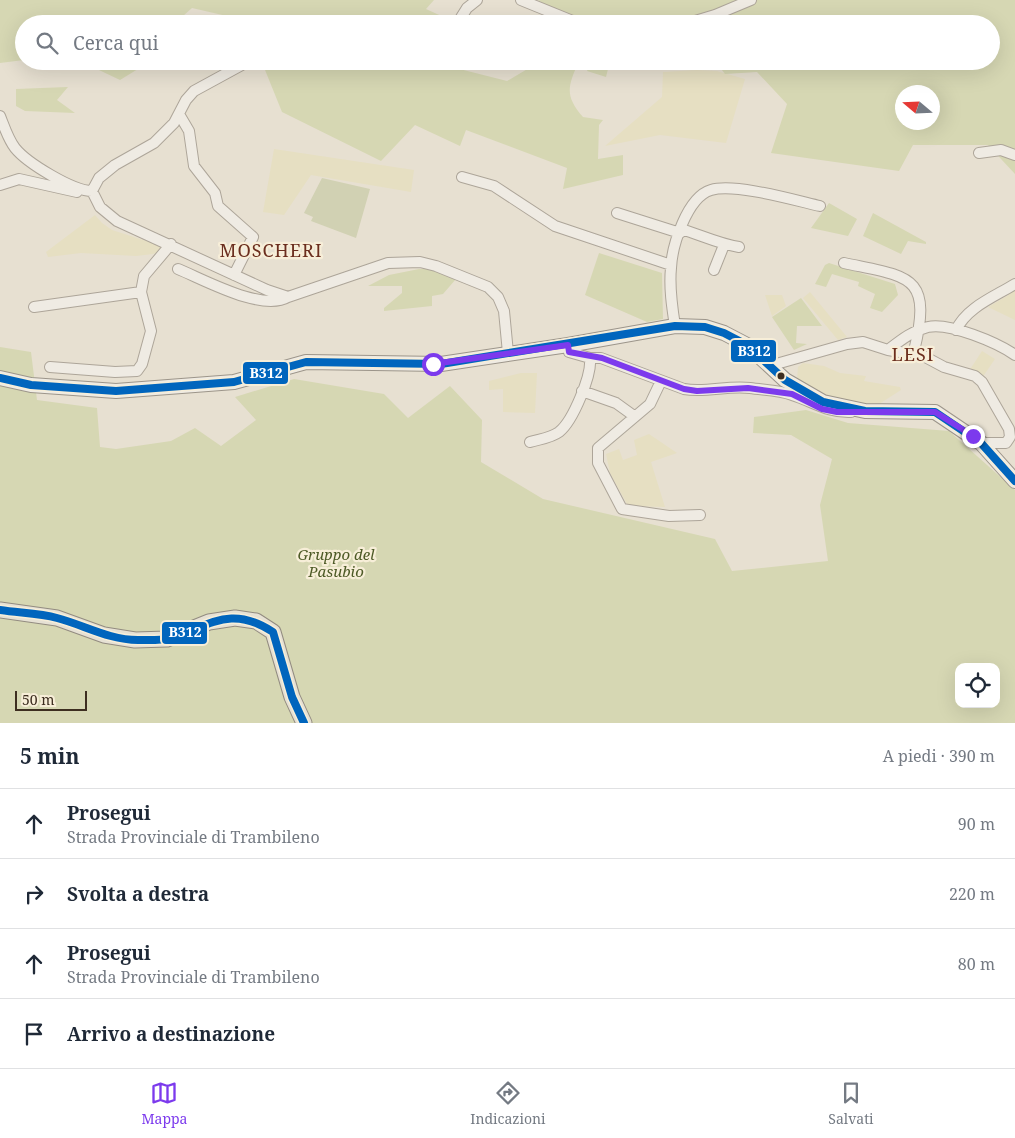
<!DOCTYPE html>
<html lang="it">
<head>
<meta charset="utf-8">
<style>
	body { margin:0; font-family:"Noto Serif",serif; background:#f6f6f7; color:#1f2937 }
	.controls { position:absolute; right:15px; bottom:15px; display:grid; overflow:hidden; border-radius:10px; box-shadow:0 5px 20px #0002 }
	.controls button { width:45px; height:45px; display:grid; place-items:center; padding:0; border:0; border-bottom:1px solid #e0e1e3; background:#fff; color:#1f2937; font:25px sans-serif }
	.compass { position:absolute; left:895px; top:85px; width:45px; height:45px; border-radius:50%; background:#fff; box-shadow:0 5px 20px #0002; rotate:289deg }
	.scale { position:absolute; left:15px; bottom:12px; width:72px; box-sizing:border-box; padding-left:5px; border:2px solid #3d2e20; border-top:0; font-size:14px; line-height:18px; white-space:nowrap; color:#3d2e20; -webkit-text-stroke:4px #f7eed8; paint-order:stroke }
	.stop { position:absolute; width:15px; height:15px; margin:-11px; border:4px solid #7c3aed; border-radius:50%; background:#fff }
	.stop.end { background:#7c3aed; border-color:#fff; box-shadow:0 1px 5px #0008 }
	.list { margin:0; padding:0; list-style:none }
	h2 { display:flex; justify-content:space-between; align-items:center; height:65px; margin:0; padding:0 20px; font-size:21px }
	h2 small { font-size:16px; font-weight:400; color:#747a83 }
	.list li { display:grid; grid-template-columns:32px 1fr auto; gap:15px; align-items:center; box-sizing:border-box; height:70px; padding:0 20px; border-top:1px solid #e0e1e3 }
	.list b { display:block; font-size:19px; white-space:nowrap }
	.list p { margin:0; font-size:16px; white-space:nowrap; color:#747a83 }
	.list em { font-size:16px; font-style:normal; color:#747a83 }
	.icon { flex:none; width:28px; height:28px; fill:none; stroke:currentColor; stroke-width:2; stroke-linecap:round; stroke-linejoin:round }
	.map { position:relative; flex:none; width:1015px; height:723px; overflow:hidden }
	.search { position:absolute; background:#fff; box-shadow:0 5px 20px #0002; left:15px; right:15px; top:15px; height:55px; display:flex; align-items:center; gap:12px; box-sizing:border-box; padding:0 18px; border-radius:28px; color:#747a83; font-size:19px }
	.sheet { height:345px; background:#fff }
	nav { display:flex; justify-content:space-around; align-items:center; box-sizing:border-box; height:70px; border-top:1px solid #e0e1e3; background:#fff; font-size:14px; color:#747a83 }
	nav a { display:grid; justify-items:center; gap:2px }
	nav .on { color:#7c3aed }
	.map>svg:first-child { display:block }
	.farmland { fill:#e6dfc2 }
	.green { fill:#d6d7b3; fill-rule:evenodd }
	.cemetery { fill:#d1d1b3 }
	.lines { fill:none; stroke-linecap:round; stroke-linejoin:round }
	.street-casing { stroke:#ada599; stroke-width:12 }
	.secondary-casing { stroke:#9c958a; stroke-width:16 }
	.primary-casing { stroke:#928b80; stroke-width:17 }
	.street { stroke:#efebe3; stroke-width:10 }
	.secondary { stroke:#efebe3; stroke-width:14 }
	.primary { stroke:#e6e1d4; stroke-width:15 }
	.bus-1-casing { stroke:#f7eed8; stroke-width:11 }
	.bus-1 { stroke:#0065bd; stroke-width:8 }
	.route { stroke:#7c3aed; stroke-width:6 }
	.bus-dot { fill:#3d2e20; stroke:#f7eed8; stroke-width:2 }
	.labels { text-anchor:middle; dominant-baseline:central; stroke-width:4.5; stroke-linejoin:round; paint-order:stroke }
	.park-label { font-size:15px; font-style:italic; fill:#4d5a26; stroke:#f7eed8 }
	.quarter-label { font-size:18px; letter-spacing:1px; fill:#6b2e1e; stroke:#f7eed8 }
	.line-badge { stroke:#f7eed8; stroke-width:2 }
	.badge-label { font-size:14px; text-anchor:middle; font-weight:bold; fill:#fff }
</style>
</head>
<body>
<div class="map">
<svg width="1015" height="723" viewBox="0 0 1015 723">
	<rect width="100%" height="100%" fill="#e7e0d1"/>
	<!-- farmland -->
	<path class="farmland" d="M697,70L717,71L745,79L726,143L660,135L605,146L662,97L663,72Z
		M274,149L414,170L411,192L311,175L284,215L263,212Z
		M95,215L102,223L112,230L162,246L158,252L153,254L136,256L81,253L48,257L46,252Z
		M1015,288V320L988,307L1007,296Z
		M810,292L847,337L838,340L803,298Z
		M765,295H782L786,306L772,316Z
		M982,351L995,359L982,378L969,371Z
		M803,363L824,366L840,373L866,376L864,381L900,387L901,390L876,406L831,397L797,380L798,367Z
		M521,373H537L535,413L503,412V389L489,390V381Z
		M649,434L677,453L651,462L665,507L628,506L610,473L606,454L619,449L623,460L637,455L634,440Z"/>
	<!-- green -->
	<path class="green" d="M0,0H434L426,9L448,19L442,24H261L192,8L174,24H24V60L0,63Z
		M538,0H1015V174L988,145H913L899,171L771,153L787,104L757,72L725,74L715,61H991V24H669L667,19L596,16L595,24H565L567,19ZM902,92H932V122H902Z
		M80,61H151L120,80Z
		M269,61H428L507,81L541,61H579C568,86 564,95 583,117L603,120L599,125L598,159L623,155V175L563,189L567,168L466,130L460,146L415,125L381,161L282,112L263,65Z
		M591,61H610L606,77L587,71Z
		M68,87L57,100L75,113L25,111L16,106V89Z
		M829,203L857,219L848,236L811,228Z
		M873,213L926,242V244L908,241L901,254L863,236Z
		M599,253L662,273L663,319L647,322L585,295Z
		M829,263L895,284L898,295L882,312L870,308L875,294L858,286L859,282L832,274L826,287L815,284L825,265Z
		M419,269H430L456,279L443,294L432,296V306L384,311V308L402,293V286H368L389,275Z
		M801,298L822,326H797L796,343L807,344L794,350L772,317Z
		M0,347L31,352L37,400L97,408L100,447L116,449L171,441L195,428L221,446L256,420L235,397L294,379L384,394L408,418L450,386L482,420L481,462L543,499L715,539L732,571L828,561L820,505L832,459L791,435L753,433L754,417L806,410L848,423L949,431L1015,490V723H0ZM959,667H996V704H959Z"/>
	<!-- cemetery -->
	<path class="cemetery" d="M322,178L370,189L356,238L311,221L313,217L304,213Z"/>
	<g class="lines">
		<!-- street casing -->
		<g class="street-casing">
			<path id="street" d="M521,0L580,24
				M457,24L467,8L477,0
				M685,24L715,15L751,0
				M249,61L194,91L186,100L174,123L154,143L115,165L99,178L92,191L100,207L117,221L267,290L288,297L388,263L420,262L436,266L488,287L498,297L504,311L508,353
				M179,114L189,131L194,166L215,193L218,206L253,237L234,275
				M0,116C4,126 8,139 15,148C27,163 73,191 92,191
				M979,153L1001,150L1015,155
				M462,177L494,186L555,226L671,265
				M0,185L19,179L77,192
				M617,213L680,233
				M681,229C701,235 719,244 739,247
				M844,263C909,277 933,274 914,351L906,353L888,350
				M178,269C205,280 262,312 288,297
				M714,270L724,245
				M34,307L141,292L144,276L171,244
				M675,326C672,307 669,287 671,268C672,246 687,197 711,190C735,183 794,200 820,206
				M956,330C967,307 994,297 1015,284
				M568,345L569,352L590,358H601L684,389C706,393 728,385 750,388C763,390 780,390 792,395C814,402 828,413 851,412
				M914,351L944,367L975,376L982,382L1009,429L1010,437L1006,443H981
				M769,366L847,344L863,342L888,350C901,340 912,331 928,327C949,322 998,343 1015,355
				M50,367L115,372L137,371L142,364L151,331L141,292
				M661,381L650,404L598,448V463L622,509L669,516L700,515
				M582,391L616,403L634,416
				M530,442C540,439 551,438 559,432C573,421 592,375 590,358"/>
		</g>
		<!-- secondary casing -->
		<g class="secondary-casing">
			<path id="secondary" d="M0,378L31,385L116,391L234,382L306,362L441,364L568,345L675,326L705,327L724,333L747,345L785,380L823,402L865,411L935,412L981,443L1015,481"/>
		</g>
		<!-- primary casing -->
		<g class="primary-casing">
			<path id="primary" d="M0,610L57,618L104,635L135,640L167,639L209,622L235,618L256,621L273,632L292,697L304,723"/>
		</g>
		<!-- street -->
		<use href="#street" class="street"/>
		<!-- secondary -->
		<use href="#secondary" class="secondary"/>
		<!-- primary -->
		<use href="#primary" class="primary"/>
		<!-- bus-1 casing -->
		<g class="bus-1-casing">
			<path id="bus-1" d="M0,378L31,385L116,391L234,382L306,362L441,364L675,326L705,327L724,333L747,345L785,380L823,402L865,411L935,412L981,443L1015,481
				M0,610C19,613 39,613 57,618C84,625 109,640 138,640C148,640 160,641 169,638C210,626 230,604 273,632L292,697L304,723"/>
		</g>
		<!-- bus-1 -->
		<use href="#bus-1" class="bus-1"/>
	</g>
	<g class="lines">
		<!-- route -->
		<path class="route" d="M433,364L568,345L569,352L602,358L684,389L697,391L748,388L792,394L822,409L837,412H935L973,436"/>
	</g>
	<!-- markers -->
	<circle class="bus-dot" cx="781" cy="376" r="4.5"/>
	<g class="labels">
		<!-- park labels -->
		<g class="park-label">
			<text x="336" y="554">Gruppo del<tspan x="336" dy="17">Pasubio</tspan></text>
		</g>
		<!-- quarter labels -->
		<g class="quarter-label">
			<text x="271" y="250">MOSCHERI</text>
			<text x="913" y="354">LESI</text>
		</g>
	</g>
	<g class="line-badge">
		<rect x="730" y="339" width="47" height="24" rx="5" fill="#0065bd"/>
		<rect x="242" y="361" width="47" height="24" rx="5" fill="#0065bd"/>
		<rect x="161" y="621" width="47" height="24" rx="5" fill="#0065bd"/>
	</g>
	<g class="badge-label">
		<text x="754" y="356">B312</text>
		<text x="266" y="378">B312</text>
		<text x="185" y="637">B312</text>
	</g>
</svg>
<div class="controls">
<button><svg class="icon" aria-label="locate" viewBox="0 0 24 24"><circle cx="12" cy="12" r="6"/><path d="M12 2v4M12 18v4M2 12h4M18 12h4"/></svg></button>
</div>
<svg class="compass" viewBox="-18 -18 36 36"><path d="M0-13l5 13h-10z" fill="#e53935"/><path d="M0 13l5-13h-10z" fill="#747a83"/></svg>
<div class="scale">50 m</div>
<div class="stop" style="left:433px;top:364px"></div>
<div class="stop end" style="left:973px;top:436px"></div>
<div class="search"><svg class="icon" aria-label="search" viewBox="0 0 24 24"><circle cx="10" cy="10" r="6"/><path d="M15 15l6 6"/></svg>Cerca qui</div>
</div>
<section class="sheet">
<h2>5 min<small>A piedi · 390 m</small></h2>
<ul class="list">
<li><svg class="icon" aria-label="ahead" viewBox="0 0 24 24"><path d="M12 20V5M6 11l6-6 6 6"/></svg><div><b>Prosegui</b><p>Strada Provinciale di Trambileno</p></div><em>90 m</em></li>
<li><svg class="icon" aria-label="right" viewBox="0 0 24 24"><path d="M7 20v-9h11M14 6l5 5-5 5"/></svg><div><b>Svolta a destra</b></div><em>220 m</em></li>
<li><svg class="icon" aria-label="ahead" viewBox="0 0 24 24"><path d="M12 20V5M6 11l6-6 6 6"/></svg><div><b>Prosegui</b><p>Strada Provinciale di Trambileno</p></div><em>80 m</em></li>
<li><svg class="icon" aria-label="arrive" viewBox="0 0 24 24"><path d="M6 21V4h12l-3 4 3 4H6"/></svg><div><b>Arrivo a destinazione</b></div></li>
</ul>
</section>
<nav>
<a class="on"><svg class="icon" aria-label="map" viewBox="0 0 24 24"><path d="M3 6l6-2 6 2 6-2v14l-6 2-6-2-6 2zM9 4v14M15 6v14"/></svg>Mappa</a>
<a><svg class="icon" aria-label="directions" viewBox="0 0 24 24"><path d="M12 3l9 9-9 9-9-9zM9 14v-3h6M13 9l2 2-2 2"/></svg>Indicazioni</a>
<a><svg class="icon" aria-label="saved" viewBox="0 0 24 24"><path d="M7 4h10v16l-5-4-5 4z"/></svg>Salvati</a>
</nav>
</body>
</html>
